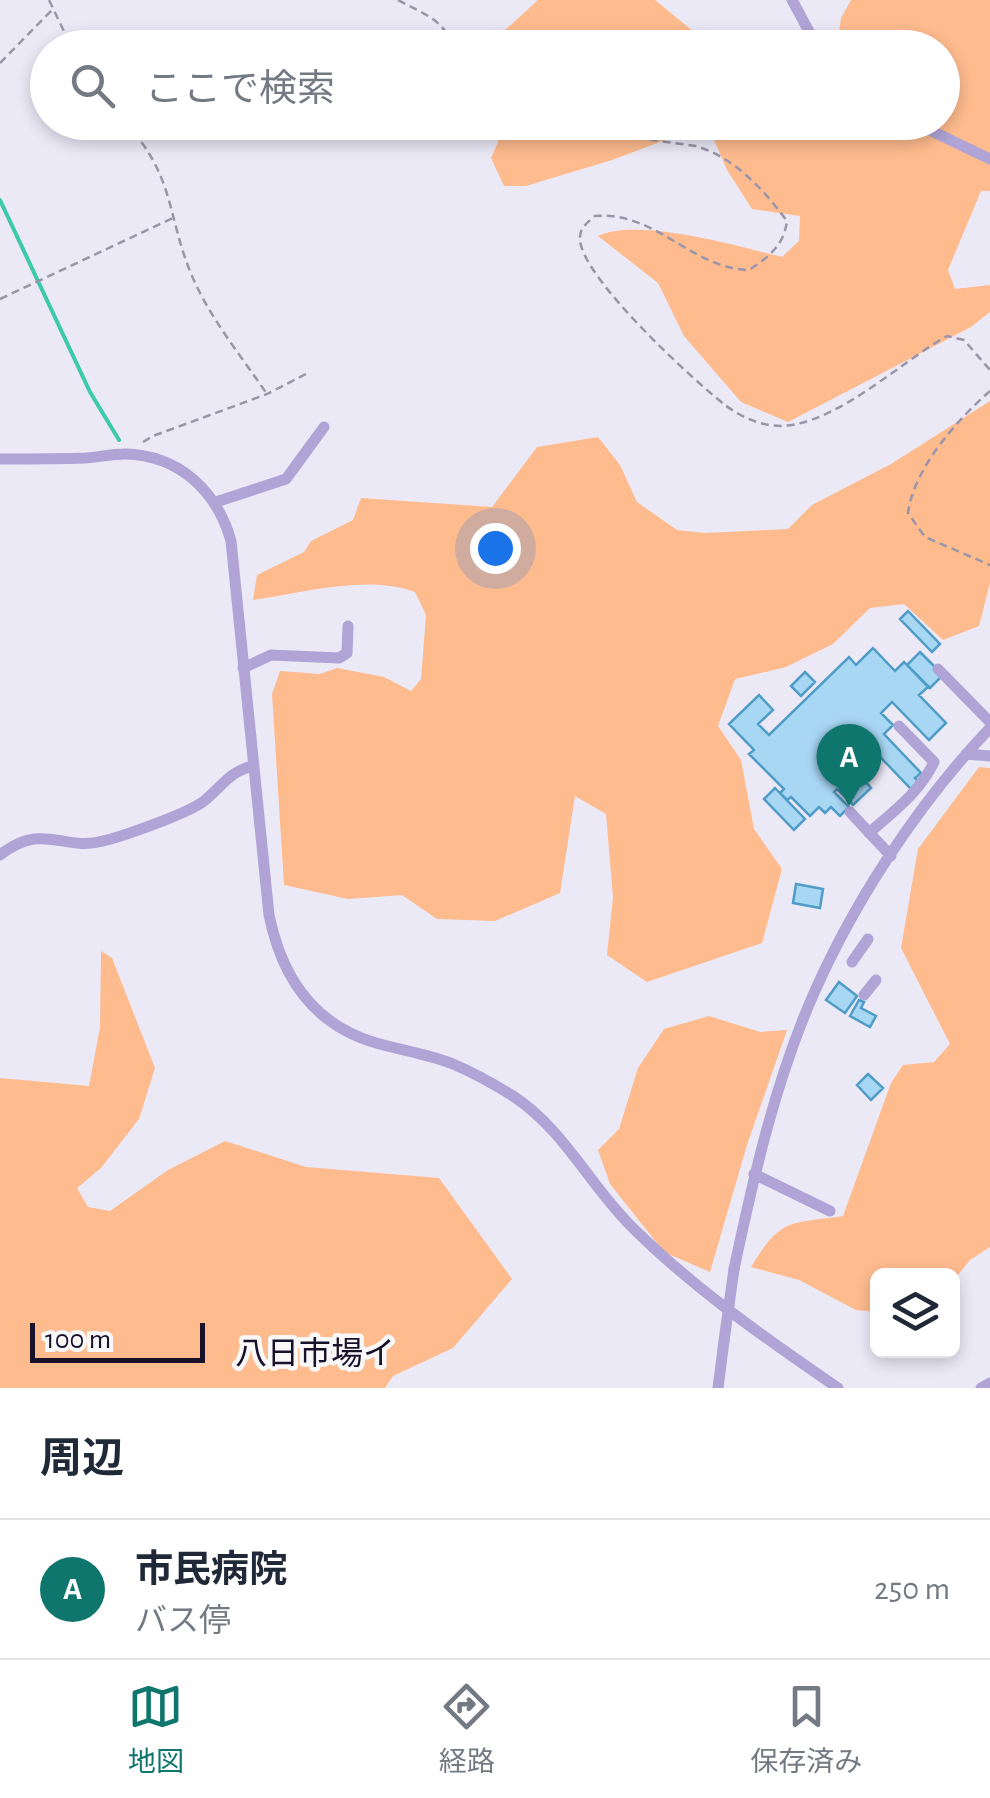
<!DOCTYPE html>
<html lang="ja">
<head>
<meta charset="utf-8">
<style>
	body { margin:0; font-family:"Alegreya Sans","Noto Sans JP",sans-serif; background:#f2f2f3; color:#1f2937 }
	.controls { position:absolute; right:30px; bottom:30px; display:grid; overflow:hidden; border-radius:15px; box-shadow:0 5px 15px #0003 }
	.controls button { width:90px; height:90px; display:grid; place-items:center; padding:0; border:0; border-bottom:2px solid #e0e1e3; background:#fff; color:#1f2937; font:50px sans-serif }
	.scale { position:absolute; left:30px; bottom:25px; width:175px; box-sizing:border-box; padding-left:10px; border:5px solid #18112a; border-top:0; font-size:28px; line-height:35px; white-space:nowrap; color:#18112a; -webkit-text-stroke:8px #f8f8f8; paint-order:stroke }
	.you { position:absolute; left:495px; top:548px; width:35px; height:35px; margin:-25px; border:8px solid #fff; border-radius:50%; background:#1a73e8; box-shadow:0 0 0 15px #1a73e833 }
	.badge { display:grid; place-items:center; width:65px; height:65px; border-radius:50%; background:#0f766e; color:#fff; font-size:32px; font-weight:700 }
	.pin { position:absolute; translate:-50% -82px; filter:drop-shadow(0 2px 5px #0008) }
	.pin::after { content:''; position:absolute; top:52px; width:35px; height:30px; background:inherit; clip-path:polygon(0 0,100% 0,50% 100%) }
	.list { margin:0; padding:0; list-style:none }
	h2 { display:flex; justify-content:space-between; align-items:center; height:130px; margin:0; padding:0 40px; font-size:42px }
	h2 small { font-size:32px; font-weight:400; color:#747a83 }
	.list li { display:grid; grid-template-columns:65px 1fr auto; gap:30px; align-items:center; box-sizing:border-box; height:140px; padding:0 40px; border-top:2px solid #e0e1e3 }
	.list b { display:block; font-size:38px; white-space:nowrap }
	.list p { margin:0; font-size:32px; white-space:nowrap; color:#747a83 }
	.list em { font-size:32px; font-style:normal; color:#747a83 }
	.icon { flex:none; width:55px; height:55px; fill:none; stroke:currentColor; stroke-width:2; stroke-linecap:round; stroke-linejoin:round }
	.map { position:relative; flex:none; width:990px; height:1388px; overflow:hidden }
	.search { position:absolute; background:#fff; box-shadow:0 5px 15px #0003; left:30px; right:30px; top:30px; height:110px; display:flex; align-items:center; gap:25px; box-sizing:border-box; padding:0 35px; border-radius:55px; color:#747a83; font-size:38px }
	.sheet { height:270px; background:#fff }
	nav { display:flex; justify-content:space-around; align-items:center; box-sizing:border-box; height:140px; border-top:2px solid #e0e1e3; background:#fff; font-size:28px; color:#747a83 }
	nav a { display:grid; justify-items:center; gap:5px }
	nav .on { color:#0f766e }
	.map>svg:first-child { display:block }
	.green { fill:#febb8e }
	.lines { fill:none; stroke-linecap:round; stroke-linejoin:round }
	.stream { stroke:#3dc9ab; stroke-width:4 }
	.building { fill:#a8d7f4; stroke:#4f9cc6; stroke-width:2.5 }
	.path { stroke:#9a95a8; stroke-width:2.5; stroke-dasharray:8 5; stroke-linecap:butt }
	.minor { stroke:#afa4d5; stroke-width:11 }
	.minor-bridge { stroke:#afa4d5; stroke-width:11 }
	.labels { text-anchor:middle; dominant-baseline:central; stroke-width:9; stroke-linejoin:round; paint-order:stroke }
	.quarter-label { font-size:32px; fill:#18112a; stroke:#f8f8f8 }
</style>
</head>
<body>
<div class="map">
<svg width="990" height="1388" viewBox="0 0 990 1388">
	<rect width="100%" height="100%" fill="#ece9f7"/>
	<!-- green -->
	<path class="green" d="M538,0H655L711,46L719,47H491V43Z
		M851,0H990V191H981L948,270L955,289L990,285V312L971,327L788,422L741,402L684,336L658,283L598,236C638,217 738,246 782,257L799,241L800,216L752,209L727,170L714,140L679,135L612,160L526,186H504L491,158L498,142L497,123L942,122V48L837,47L841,18Z
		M990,401V583L979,626L943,640L904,604L870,608L833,644L786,667L735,679L718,726L741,760L754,829L782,869L762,943L647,982L607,955L613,897L606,814L575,796L560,893L495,921L437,919L402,895L348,899L284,885L272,694L280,671L320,674L337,668L384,677L411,691L421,679L426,615L415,592C367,574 303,593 253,600L257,575L304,552L311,541L353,520L361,498L492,507L537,447L598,437L620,465L637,502L677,530L705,533L788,529L812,505L891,464Z
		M979,767L990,768V1247L970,1260L953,1281L952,1276H878L877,1312L856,1310L799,1280L751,1267C781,1217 790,1224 843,1216L891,1083L903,1065L934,1062L950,1044L901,948L918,849Z
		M101,951L112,958L155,1068L139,1119L101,1168L77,1188L88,1207L110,1211L168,1170L225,1141L306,1167L439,1178L512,1279L453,1348L393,1376L385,1388H0V1078L89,1086L100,1027Z
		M709,1016L760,1032L787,1030L747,1145L710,1272L664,1252L610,1184L598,1150L619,1129L638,1068L664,1029Z"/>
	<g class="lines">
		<!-- stream -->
		<path class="stream" d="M0,200L90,392L119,440"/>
	</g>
	<!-- building -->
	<path class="building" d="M908,611L940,644L932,652L900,619Z
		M873,648L895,671L904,662L928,687L919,695L946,723L929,740L892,702L881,713L893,725L884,734L921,773L915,778L920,783L912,790L859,735L835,759L843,767L855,755L872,776L866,782L871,788L853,805L837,789L834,792L849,807L840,816L831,807L825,813L819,807L810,816L791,797L787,800L780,793L784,789L749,754L754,750L729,724L759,695L773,710L758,724L769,735L849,657L856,665Z
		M920,652L943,675L930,688L907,665Z
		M805,672L815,682L801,696L791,686Z
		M775,788L805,819L794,830L764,799Z
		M796,884L823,889L820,908L793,903Z
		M839,982L857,996L845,1013L826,1000Z
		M859,1000L864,1002L861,1008L876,1016L870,1027L850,1016Z
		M868,1074L883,1088L871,1100L857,1085Z"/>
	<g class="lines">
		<!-- path -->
		<path class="path" d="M49,0L72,48
			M398,0C423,14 445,19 453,48
			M0,63L52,10
			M125,122C176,178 166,214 192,276C210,318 241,356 267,394
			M521,122L696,146C735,158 763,189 787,221C784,245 769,257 749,270C692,269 656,211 595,216C587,223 579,228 580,240C583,279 692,379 725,405C741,417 761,426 781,426C837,424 899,363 947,336L964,340L990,370
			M0,299L175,217
			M990,391C957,420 914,468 908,513L925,537L990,565
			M143,442L153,436L267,394L306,374"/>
		<!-- minor -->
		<path class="minor" d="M792,0L818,48
			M913,122L990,159
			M0,459C29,459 57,459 86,458C99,457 112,454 125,454C179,455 217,491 231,541L269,915C281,974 311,1023 373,1042C399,1050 428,1054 453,1064C474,1073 494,1084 513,1096C565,1130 591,1188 635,1230C696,1290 768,1340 838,1388
			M216,502L286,479L324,427
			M243,668L271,655L339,658L347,653L348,626
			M938,669L990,722
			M966,754L990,756
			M850,812L891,856
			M869,833C894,811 920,792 934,762L899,726
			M0,855C43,821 63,852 103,841C124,836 189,813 204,801C222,787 229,771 253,766
			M852,962L868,939
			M864,995L876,980
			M754,1174L830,1211
			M734,1269C753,1180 773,1091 808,1007C850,907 916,806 990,728
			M718,1388L724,1341
			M981,1388L990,1383"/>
		<!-- minor-bridge -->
		<path class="minor-bridge" d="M724,1341L734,1269"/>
	</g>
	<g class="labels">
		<!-- quarter labels -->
		<g class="quarter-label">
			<text x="315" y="1354">八日市場イ</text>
		</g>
	</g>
</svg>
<div class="controls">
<button><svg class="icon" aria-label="layers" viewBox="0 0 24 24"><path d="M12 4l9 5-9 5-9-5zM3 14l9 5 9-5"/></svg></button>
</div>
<div class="scale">100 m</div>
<div class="you"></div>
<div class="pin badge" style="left:849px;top:806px">A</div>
<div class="search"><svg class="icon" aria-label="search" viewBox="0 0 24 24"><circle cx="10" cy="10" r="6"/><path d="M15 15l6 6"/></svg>ここで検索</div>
</div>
<section class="sheet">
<h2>周辺<small></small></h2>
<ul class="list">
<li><span class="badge">A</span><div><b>市民病院</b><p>バス停</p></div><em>250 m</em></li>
</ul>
</section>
<nav>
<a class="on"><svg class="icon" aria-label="map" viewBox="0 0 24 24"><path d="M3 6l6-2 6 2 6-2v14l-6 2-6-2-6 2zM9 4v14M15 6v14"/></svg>地図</a>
<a><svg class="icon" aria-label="directions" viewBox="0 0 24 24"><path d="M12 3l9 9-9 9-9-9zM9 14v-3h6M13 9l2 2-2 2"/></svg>経路</a>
<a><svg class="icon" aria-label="saved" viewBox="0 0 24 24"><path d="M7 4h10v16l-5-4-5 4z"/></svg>保存済み</a>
</nav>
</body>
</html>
